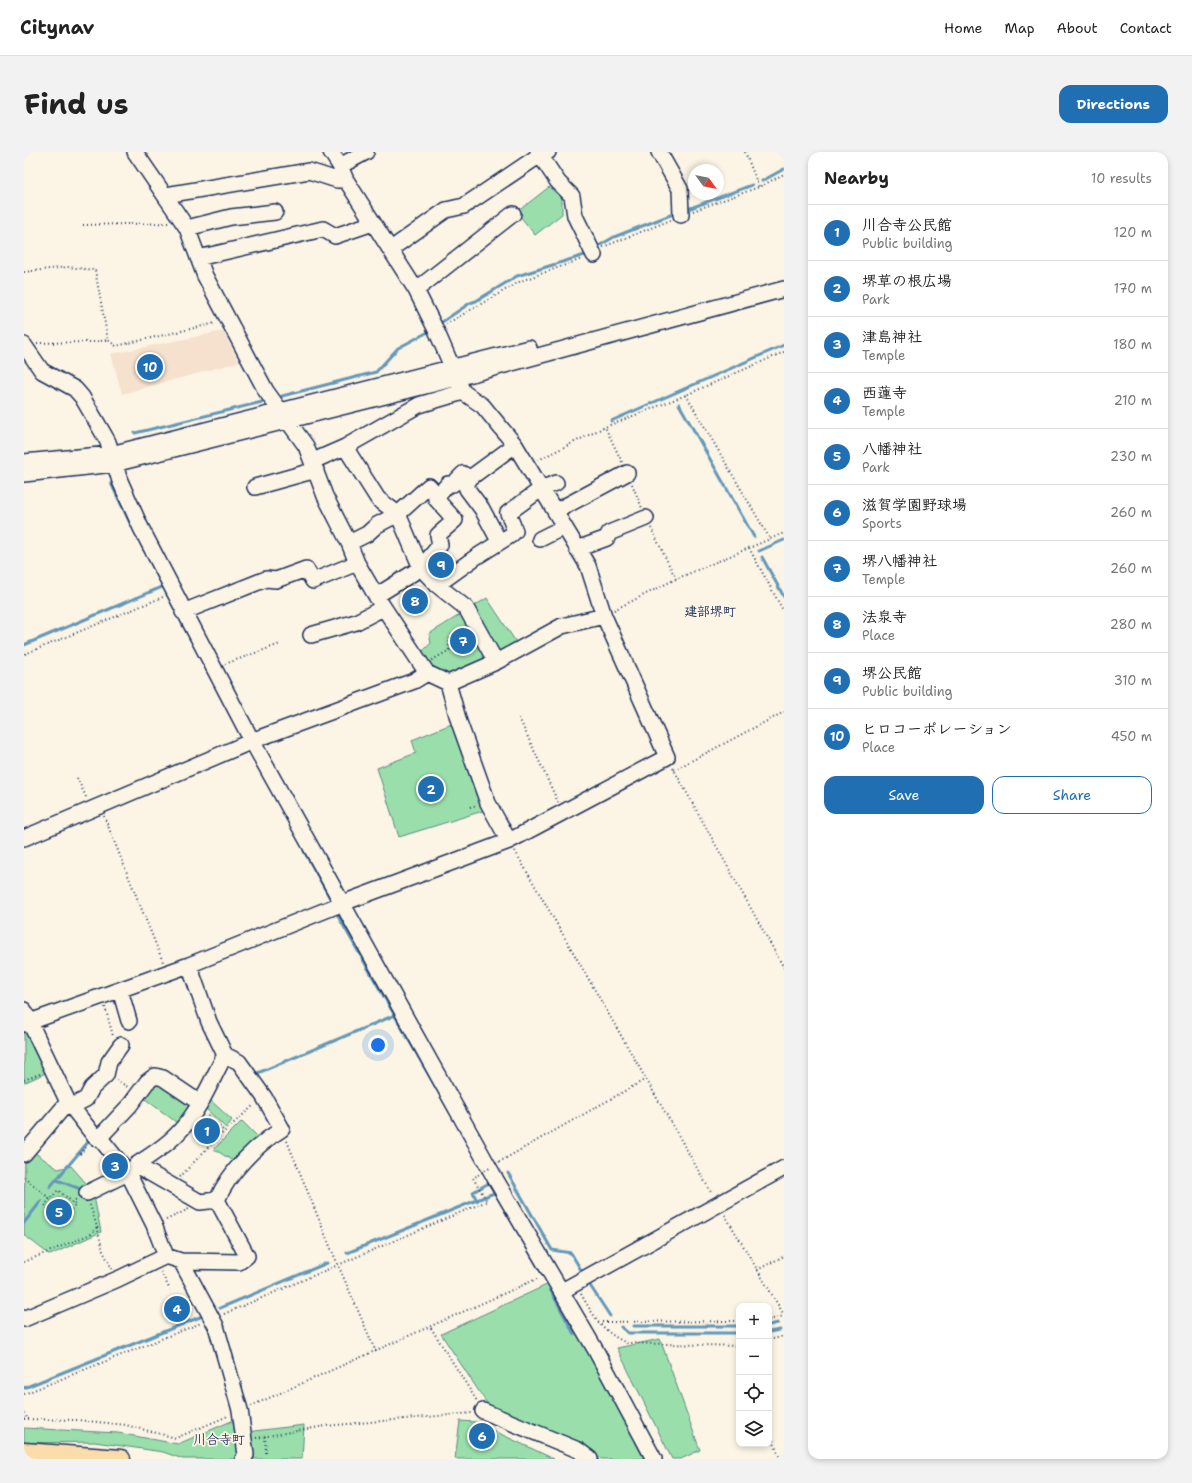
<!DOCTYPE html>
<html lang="en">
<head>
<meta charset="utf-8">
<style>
	body { margin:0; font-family:"Shantell Sans","Klee One",sans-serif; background:#f2f2f2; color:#222 }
	.controls { position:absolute; right:12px; bottom:12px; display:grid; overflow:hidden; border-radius:8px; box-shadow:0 2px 6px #0003 }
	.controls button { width:36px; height:36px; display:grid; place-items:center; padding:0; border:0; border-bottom:1px solid #e0e0e0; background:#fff; color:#222; font:20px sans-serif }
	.compass { position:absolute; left:664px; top:12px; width:36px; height:36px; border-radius:50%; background:#fff; box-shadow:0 2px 6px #0003; rotate:123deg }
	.you { position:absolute; left:354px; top:893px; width:14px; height:14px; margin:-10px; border:3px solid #fff; border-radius:50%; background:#1a73e8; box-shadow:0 0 0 6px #1a73e833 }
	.badge { display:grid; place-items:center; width:26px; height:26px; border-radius:50%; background:#1f6fb2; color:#fff; font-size:13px; font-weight:700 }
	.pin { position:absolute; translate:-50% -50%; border:2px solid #fff; box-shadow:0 1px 4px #0006 }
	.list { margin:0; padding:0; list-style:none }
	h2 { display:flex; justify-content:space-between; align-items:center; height:52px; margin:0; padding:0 16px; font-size:17px }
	h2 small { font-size:13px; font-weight:400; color:#767676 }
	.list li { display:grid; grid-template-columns:26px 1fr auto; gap:12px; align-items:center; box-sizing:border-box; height:56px; padding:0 16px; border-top:1px solid #e0e0e0 }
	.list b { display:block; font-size:15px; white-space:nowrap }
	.list p { margin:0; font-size:13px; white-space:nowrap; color:#767676 }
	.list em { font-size:13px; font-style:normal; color:#767676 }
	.actions { display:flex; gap:8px; padding:12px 16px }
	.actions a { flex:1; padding:9px 0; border:1px solid #1f6fb2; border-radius:12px; text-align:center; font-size:14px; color:#1f6fb2 }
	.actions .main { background:#1f6fb2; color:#fff }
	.icon { flex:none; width:22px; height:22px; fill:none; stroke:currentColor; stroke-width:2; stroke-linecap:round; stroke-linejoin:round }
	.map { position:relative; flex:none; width:760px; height:1307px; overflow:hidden; border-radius:12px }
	header { display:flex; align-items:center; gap:24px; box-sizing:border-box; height:56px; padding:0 20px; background:#fff; border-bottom:1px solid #e0e0e0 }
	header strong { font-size:19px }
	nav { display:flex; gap:22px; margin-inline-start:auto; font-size:14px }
	.intro { display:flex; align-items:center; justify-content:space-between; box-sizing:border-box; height:96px; padding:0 24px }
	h1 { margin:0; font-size:28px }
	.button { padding:10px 18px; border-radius:12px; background:#1f6fb2; color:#fff; font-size:14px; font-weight:700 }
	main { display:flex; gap:24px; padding:0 24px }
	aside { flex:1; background:#fff; border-radius:12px; box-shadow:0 2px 6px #0003 }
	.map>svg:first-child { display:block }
	.built { fill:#f5e1ce }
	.green { fill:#9adfab; stroke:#5a8784 }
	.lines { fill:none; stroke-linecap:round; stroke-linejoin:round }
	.stream { stroke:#6498b9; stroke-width:3 }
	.minor-casing { stroke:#1b2f5e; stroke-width:18 }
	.major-casing { stroke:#1b2f5e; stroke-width:21 }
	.path { stroke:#1b2f5e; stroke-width:2; stroke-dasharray:1 3; stroke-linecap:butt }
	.minor { stroke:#fcf5e5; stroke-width:15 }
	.major { stroke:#fbddab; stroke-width:18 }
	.path-bridge { stroke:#1b2f5e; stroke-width:2; stroke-dasharray:1 3; stroke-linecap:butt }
	.labels { text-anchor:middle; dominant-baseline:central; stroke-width:3.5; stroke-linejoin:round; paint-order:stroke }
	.quarter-label { font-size:13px; font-weight:bold; fill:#1b2f5e; stroke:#fcf5e5 }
</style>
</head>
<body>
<header>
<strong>Citynav</strong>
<nav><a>Home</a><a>Map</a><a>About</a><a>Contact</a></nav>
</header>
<div class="intro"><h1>Find us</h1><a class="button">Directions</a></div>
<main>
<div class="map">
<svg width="760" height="1307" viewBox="0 0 760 1307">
	<rect width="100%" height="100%" fill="#fcf5e5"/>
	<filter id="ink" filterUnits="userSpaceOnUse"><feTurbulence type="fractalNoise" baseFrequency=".025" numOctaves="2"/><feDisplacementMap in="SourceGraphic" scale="8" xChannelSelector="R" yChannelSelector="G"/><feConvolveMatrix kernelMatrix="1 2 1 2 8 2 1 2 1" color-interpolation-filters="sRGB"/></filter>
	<g filter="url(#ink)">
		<!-- built -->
		<path class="built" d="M199,179L215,210L98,242L87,202Z"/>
		<!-- green -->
		<path class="green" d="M525,35L538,46V62L511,83L493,60Z
			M463,446L492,490L493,497L424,528L407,520L397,501L407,491L405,482Z
			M430,571L462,658L375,685L353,616L392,601L388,588Z
			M0,872L28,918L0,931Z
			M137,930L169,952L156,973L121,947L130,934Z
			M185,947L208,968L202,976L180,955Z
			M218,969L235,986L213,1003L209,1009L190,997Z
			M1,994L34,1017L47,1014L69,1039L77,1080L26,1103L0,1083Z
			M529,1130L562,1191L620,1307H577L558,1291L464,1253L417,1182Z
			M636,1187L676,1298L657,1307H648L593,1196Z
			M210,1268L214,1281L280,1273L278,1307H159L139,1300L71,1290L0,1291V1276L94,1281L154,1292Z
			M436,1269L451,1270L530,1307H431Z"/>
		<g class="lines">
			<!-- stream -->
			<path class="stream" d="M738,29L760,17
				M664,57L728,33
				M571,96L590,85L649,62
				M418,170L446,151L452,149L493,124L564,102
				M258,244L352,220L374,196L406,179
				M655,252L730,385
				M587,269L760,193
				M111,281L238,250
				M87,331L106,371
				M117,392L167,488
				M735,399L760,388
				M738,405L760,445
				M0,493L138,435
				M280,699L307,748L305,749
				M314,764L431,969
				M229,923L371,863
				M484,1021L528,1098L547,1101L557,1118
				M33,1028L59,1038
				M466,1032L517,1120
				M26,1035L65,989
				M453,1049L449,1040L465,1031
				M0,1071L17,1049
				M323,1101L470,1041
				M565,1132L586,1164
				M526,1137L550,1182
				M196,1156L303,1111
				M745,1173L754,1171
				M610,1174H715
				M597,1175L604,1181H715
				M745,1180L756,1178
				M0,1236L176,1165"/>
			<!-- minor casing -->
			<g class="minor-casing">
				<path id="minor" d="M111,0L163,76L181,124L242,239L282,294L301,344L325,391L333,411L352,444L403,521L424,531L435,570L464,651L485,689
					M514,0L534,30L548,44L551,64L570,103
					M635,0L656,37L657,63
					M316,14L342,0
					M142,43L285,19L313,28H322
					M163,76L207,65L251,60
					M367,97L422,58L440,54L516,3L524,0
					M174,106L299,77L311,84L349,71
					M392,138L489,62
					M0,193L18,219L51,237L58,245L79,281L84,290L96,329L117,376L228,589L472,1028L571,1197L630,1307
					M321,295L354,347L374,362L397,416L413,433L442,456L472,510
					M289,309L321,295L395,253L439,240
					M0,310L87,302L505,196
					M0,322L90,312L433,226L760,137
					M446,326L491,293
					M231,335L292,318
					M414,344L424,332H429L439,322L446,326L442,334L443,337L458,357L475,389
					M532,359L603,321
					M516,387L540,375
					M325,391L343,382L353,373L374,362L405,334L414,344L412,347L431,368L414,383L416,393L397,416L352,444
					M553,397L583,386L585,381L622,366
					M413,433L452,405L487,383L491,379L484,361L517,337L532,331
					M159,460L242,427L252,428L282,417L289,429L333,411
					M287,483L332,470L359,456
					M424,531L472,510L538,474L580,464
					M0,686L238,585L390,529L403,521
					M96,838L105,869
					M0,858L44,950L71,985L79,990L104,1021L130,1073L142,1104
					M0,872L165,813L327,748L485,689L643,605L580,464L564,414L491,293L459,254L439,240L412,178L392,138L322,28L316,14L307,0
					M48,954L62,947L68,936L82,923L85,910L97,893
					M74,987L106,953L123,930L131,924L139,926L176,951
					M0,1002L44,950
					M63,1041L104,1021L112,1014
					M193,1048L176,1050L112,1013C127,1003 142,994 154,981C175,960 187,929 201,903
					M157,1109L192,1174L216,1258L222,1303L219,1307
					M538,1139L760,1016
					M0,1167L94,1127L142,1104L157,1109L215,1110L223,1104L193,1048C206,1019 231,994 258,977L240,945L215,910L201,903L185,870L165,813
					M459,1259L554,1298L566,1307"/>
			</g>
			<!-- major casing -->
			<g class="major-casing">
				<path id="major" d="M0,1300L97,1307"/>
			</g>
			<!-- path -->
			<path class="path" d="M721,0L735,35
				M669,59L735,35L760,22
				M59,73L144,71
				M579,95L647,68
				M0,120L43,115L71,118L84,188
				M422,172L497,129L558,107
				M13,191L69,190L84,188L92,194L192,171
				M662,243L746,387
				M514,308L581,275
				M598,310L581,275L662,243L760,200
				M608,332L618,356
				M627,376L652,427
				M725,396L760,460
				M590,458L652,427L760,381
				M425,498L426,484L439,475
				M1,502L139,445
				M408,508L431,495
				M201,512L256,492
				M495,566L534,650
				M649,616L760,816
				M650,618L760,560
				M53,626L63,647
				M446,655L453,653
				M80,664L139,810
				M491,699L688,1042
				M81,855L89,884
				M0,928L18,921
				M92,928L104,935
				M184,963L200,979
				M263,989L305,1092L352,1200
				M56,1002L64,993
				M475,1010L622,927
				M0,1025L26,1047L34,1038L48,1050L53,1047
				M156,1025L190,989L230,953
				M26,1047L21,1053L37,1068L52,1053L48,1050
				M701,1063L760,1163
				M142,1068L165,1057
				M73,1075L79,1099L88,1117
				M0,1110L67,1082L73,1075L66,1053
				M733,1118L760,1104
				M137,1120L146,1138
				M557,1142C569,1163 579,1181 603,1191L715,1194
				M200,1162L463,1049L449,1026L454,1023
				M745,1168L760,1164
				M574,1170L715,1169
				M407,1176L453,1249
				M745,1188L760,1184
				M0,1242L177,1171
				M227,1254L515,1126
				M0,1261L4,1267
				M0,1267L54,1268L102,1273L152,1286L204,1264
				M745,1277L756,1307
				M241,1284L242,1301
				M232,1286L301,1274L448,1261"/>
			<!-- minor -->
			<use href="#minor" class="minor"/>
			<!-- major -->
			<use href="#major" class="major"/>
			<!-- path-bridge -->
			<path class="path-bridge" d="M454,1023L466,1016"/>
		</g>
	</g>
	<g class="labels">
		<!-- quarter labels -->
		<g class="quarter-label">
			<text x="686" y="459">建部堺町</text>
			<text x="195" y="1287">川合寺町</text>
		</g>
	</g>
</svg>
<div class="controls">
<button>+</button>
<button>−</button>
<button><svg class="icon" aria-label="locate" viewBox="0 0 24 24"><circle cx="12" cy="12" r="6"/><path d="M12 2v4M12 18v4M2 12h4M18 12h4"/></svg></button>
<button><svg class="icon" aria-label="layers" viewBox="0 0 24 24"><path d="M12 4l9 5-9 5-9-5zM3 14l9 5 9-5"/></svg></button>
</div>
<svg class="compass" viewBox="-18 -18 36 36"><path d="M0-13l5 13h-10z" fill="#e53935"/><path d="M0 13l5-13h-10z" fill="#767676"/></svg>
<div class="you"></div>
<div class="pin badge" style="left:183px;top:979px">1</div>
<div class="pin badge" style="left:407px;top:637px">2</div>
<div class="pin badge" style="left:91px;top:1014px">3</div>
<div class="pin badge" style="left:153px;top:1157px">4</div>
<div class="pin badge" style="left:35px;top:1060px">5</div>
<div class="pin badge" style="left:458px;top:1284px">6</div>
<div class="pin badge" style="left:439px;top:489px">7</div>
<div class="pin badge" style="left:391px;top:449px">8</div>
<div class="pin badge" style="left:417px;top:413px">9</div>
<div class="pin badge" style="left:126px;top:215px">10</div>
</div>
<aside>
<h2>Nearby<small>10 results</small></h2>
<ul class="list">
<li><span class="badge">1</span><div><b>川合寺公民館</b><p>Public building</p></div><em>120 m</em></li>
<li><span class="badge">2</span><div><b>堺草の根広場</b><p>Park</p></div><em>170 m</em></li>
<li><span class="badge">3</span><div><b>津島神社</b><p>Temple</p></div><em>180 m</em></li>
<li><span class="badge">4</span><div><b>西蓮寺</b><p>Temple</p></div><em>210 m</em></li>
<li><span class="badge">5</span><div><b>八幡神社</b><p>Park</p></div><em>230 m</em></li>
<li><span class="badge">6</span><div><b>滋賀学園野球場</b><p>Sports</p></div><em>260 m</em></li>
<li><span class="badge">7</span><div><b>堺八幡神社</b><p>Temple</p></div><em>260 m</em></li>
<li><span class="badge">8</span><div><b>法泉寺</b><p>Place</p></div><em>280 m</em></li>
<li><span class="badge">9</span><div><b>堺公民館</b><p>Public building</p></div><em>310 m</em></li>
<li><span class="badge">10</span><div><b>ヒロコーポレーション</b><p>Place</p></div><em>450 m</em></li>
</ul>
<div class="actions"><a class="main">Save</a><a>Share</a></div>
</aside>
</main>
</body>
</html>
